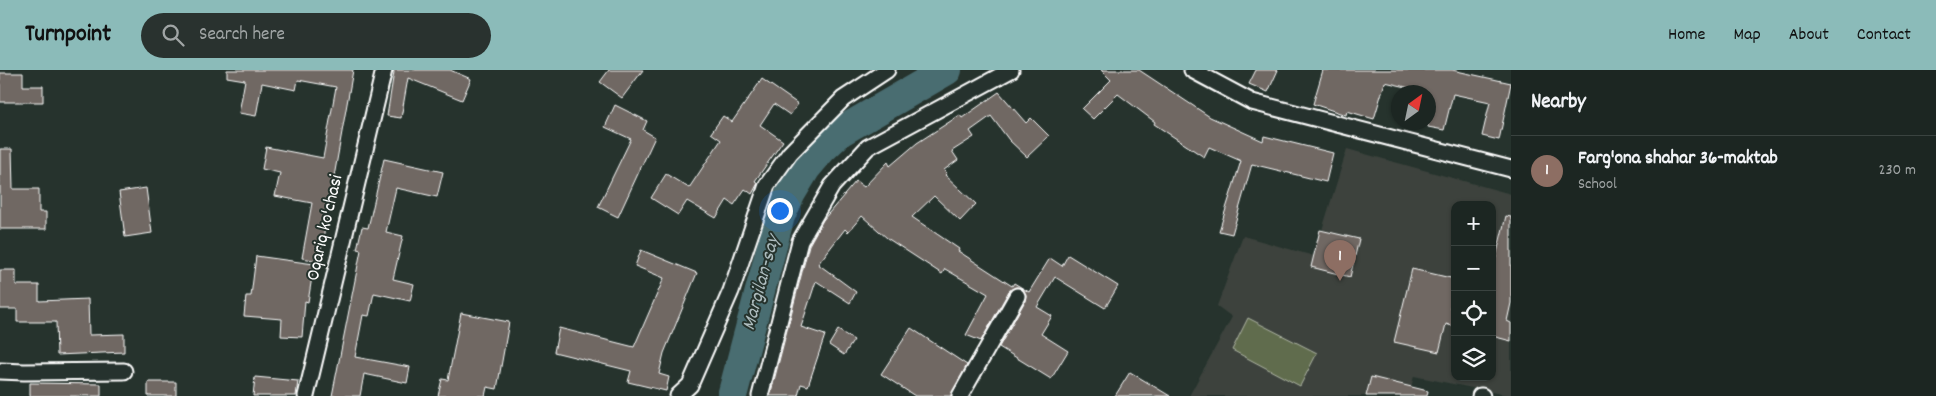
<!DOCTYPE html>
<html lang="en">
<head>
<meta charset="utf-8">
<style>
	body { margin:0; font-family:Dekko,sans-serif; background:#29322f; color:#f1f3f6 }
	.controls { position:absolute; right:15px; bottom:15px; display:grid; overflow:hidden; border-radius:10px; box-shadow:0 1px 4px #0004 }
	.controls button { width:45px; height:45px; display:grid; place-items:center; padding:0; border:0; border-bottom:1px solid #3a4340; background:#1c2622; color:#f1f3f6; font:25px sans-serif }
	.compass { position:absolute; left:1391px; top:15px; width:45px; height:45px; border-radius:50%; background:#1c2622; box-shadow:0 1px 4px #0004; rotate:33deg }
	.you { position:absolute; left:779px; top:140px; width:18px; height:18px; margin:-12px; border:4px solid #fff; border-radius:50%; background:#1a73e8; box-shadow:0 0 0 8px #1a73e833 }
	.badge { display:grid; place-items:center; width:32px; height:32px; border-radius:50%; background:#8bbbb9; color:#fff; font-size:16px; font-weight:700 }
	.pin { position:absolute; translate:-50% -41px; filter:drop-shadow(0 1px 2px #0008) }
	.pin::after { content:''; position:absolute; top:26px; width:18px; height:15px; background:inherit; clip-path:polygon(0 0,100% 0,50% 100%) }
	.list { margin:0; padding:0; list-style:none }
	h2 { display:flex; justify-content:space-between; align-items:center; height:65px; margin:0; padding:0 20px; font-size:21px }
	h2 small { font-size:16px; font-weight:400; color:#a0a5a5 }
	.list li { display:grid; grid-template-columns:32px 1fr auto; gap:15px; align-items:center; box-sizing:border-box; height:70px; padding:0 20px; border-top:1px solid #3a4340 }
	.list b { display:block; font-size:19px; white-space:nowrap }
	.list p { margin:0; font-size:16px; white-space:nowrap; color:#a0a5a5 }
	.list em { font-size:16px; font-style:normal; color:#a0a5a5 }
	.icon { flex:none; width:28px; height:28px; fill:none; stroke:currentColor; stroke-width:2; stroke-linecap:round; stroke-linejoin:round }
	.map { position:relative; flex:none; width:1511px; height:326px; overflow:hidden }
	header { display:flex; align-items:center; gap:30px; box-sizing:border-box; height:70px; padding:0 25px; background:#8bbbb9; color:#111 }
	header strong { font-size:24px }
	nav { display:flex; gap:28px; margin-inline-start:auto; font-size:18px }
	.search { width:350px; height:45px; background:#29322f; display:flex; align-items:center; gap:12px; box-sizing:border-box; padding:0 18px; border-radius:28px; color:#a0a5a5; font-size:19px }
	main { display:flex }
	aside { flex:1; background:#1c2622 }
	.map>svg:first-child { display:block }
	.built { fill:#3c433d; fill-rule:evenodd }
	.green { fill:#606c4d; stroke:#b0b6a6 }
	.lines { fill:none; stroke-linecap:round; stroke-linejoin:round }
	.river { stroke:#4a6d71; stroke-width:30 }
	.building { fill:#706863; stroke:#fff }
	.minor-casing { stroke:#fff; stroke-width:19 }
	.minor { stroke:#26332d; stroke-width:15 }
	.labels { text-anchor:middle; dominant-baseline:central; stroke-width:4; stroke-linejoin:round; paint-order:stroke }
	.street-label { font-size:19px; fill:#fff; stroke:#26332d }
	.water-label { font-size:20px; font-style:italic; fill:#aebdbf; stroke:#26332d }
</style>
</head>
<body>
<header>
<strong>Turnpoint</strong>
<div class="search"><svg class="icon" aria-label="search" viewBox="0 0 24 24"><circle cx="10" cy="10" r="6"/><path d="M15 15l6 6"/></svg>Search here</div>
<nav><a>Home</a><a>Map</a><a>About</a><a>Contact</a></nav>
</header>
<main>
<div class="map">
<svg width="1511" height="326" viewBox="0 0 1511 326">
	<rect width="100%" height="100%" fill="#26332d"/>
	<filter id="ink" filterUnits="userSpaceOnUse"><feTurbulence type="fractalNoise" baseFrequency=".02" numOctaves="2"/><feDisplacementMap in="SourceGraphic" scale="10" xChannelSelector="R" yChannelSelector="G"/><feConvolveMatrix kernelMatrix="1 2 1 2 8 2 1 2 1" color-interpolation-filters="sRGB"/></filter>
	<g filter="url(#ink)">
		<!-- built -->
		<path class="built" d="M1347,79L1511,124V326L1414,306L1409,326H1189L1232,247L1217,236L1243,166L1314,186ZM1455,135H1492V307H1455Z"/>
		<!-- green -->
		<path class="green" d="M1248,248L1317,283L1300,316L1232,280Z"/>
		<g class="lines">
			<!-- river -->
			<path class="river" d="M732,326L780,146L791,123L806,98L822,79L840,62L947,0"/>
		</g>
		<!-- building -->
		<path class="building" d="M227,0H353L319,191L302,188L312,133L275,126L280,103L262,99L266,77L323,88L336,17L298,10L296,20L262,13L256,46L239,43L245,10L227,7Z
			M393,0H450L471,9L462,30L408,8L401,48L387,46L394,2Z
			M609,0H643L622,28L600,12Z
			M1101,0H1139L1210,47L1263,71L1264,66L1333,83L1326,112L1252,94L1232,164L1219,161L1241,91L1209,77L1204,87L1154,54L1155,52L1118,24L1093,49L1082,39L1111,10Z
			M1256,0H1278L1268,22L1249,14Z
			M1323,0H1452L1511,13L1499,70L1482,66L1490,32L1453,24L1444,60L1428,57V22H1415V19L1385,12L1374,49L1347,41L1346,45L1313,34Z
			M0,3H23V16H43V32H0Z
			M762,9L798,34L790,45L774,34L760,55L783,71L755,111L758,113L752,124L745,119L734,135L727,130L716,148L687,131L678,145L651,128L666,104L689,118L721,70L711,63L723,46L732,52Z
			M999,22L1026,53L1031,48L1049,66L1027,87L1009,70L991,46L970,61L974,67L952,81L958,90L944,100L947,103L945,105L976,134L960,151L934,126L912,147L959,179L958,181L1012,216L1014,213L1029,222L1050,188L1062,196L1068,185L1118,216L1105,238L1055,207L1037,237L1052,246L1041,264L1068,281L1051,309L999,277L1025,231L1026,225L1022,218L1016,217L1009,221L981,271L966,265L988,224L945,199L942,204L887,168L862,146L848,162L845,159L818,194L856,222L850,233L816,211L801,257L825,265L808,316L801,314L798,326H770L809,175L823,150L856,111L864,117L888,92L890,96L917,73L960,45L962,48Z
			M615,35L647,51L643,60L655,67L618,147L598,137L631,69L605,57Z
			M0,79H12L13,119H39V142H46V159H0Z
			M384,89L443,102L437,127L396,118L386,162L403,166L393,209L414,214L410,231L374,223L369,246L363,245L355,287L410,297L407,313L364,304L360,326H332L361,180L357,179L362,157L368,158Z
			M146,118L152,163L125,167L119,122Z
			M1506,146L1511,147V233L1507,251L1511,253V271L1492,266V203Z
			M1320,160L1359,169L1350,207L1311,197Z
			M641,180L697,203L664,283L659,304L669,307L666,321L628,312L631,301L554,282L559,258L634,277L664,208L635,196Z
			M256,186L314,194L308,232L305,231L302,267L281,266L282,249L244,246L246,226H251Z
			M1412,199L1455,209V218L1450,238L1455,239V257L1446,254L1439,282L1394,272Z
			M0,200H16V215H39V231L88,229L89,265L124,264V282L57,285L56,252H17V239H0Z
			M461,243L509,252L497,319L487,317L485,326H438L442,309L448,310Z
			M911,258L967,295L951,326H915L881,304Z
			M838,260L854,270L844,285L829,275Z
			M1130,302L1170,326H1115Z
			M255,307L298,311L296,326H253Z
			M1371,307L1428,321L1427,326H1366Z
			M148,312H176V326H148Z
			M30,313L101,314V326H30Z"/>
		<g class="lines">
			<!-- minor casing -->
			<g class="minor-casing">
				<path id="minor" d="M1192,0L1252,32L1511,99
					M0,301L24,302L124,301
					M306,326L384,0
					M678,326L690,315L731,221L767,115L790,83L843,29L887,0
					M760,326L800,171L832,116L868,77L1011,0
					M960,326L1017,226
					M1480,326H1482"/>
			</g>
			<!-- minor -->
			<use href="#minor" class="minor"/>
		</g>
	</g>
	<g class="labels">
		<!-- street labels -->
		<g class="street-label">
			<text transform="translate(326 158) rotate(-77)">Oqariq ko'chasi</text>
		</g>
		<!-- water labels -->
		<g class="water-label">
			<text transform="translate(762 213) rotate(-75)">Margilan-say</text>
		</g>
	</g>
</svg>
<div class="controls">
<button>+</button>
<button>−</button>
<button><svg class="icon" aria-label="locate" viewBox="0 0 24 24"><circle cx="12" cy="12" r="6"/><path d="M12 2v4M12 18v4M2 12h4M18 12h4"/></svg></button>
<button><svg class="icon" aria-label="layers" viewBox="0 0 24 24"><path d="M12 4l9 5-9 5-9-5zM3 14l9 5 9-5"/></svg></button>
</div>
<svg class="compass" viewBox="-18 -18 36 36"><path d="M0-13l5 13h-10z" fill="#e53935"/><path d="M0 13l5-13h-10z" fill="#a0a5a5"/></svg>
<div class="you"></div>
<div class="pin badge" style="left:1340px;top:211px;background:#8d6e63">1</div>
</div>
<aside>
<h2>Nearby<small></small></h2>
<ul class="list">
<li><span class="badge" style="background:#8d6e63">1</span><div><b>Farg'ona shahar 36-maktab</b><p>School</p></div><em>230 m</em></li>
</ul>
</aside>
</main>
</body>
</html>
